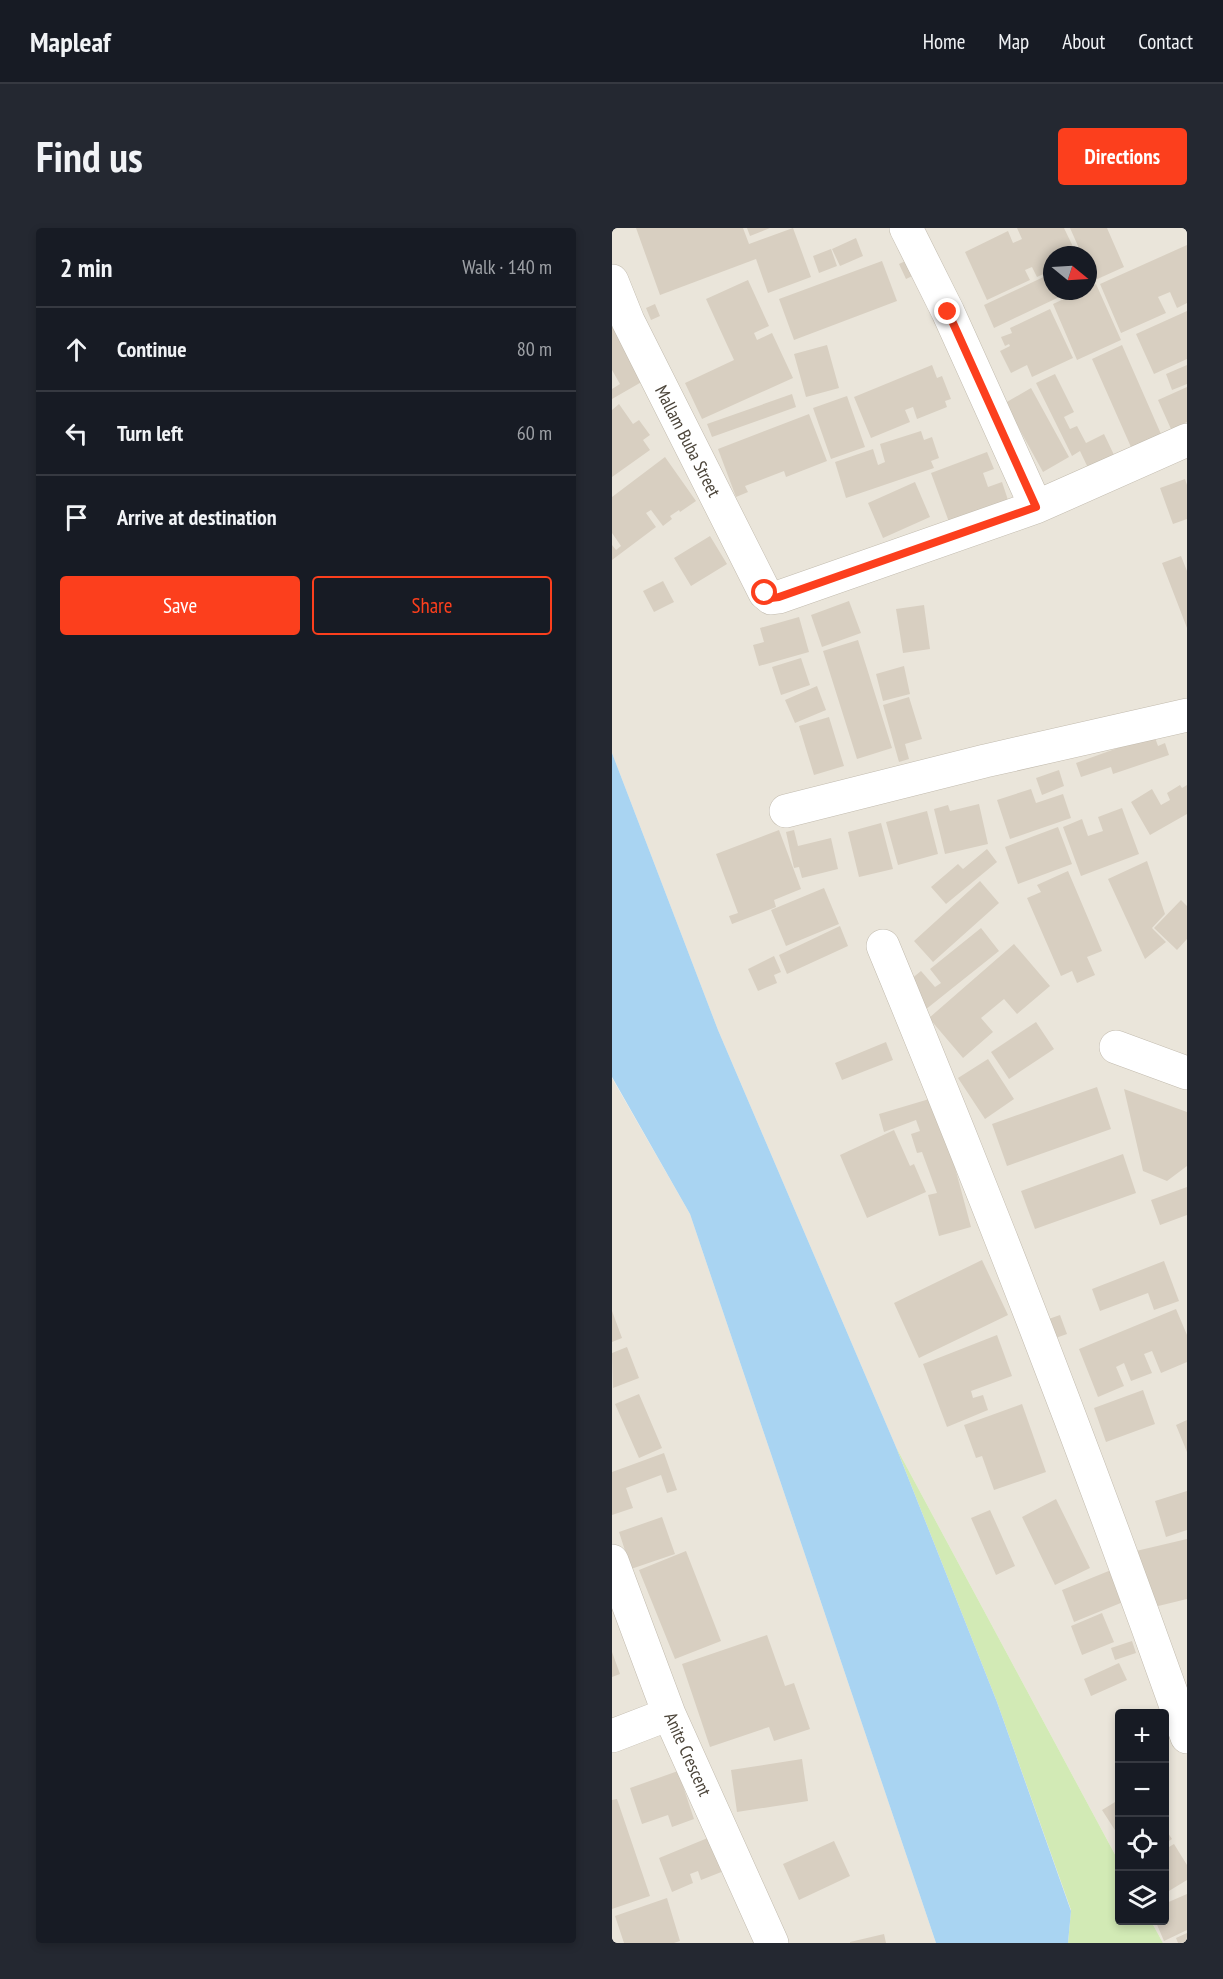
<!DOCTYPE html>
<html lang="en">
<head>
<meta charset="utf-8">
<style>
	body { margin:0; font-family:"PT Sans Narrow",sans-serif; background:#242831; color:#f1f3f6 }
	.controls { position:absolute; right:18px; bottom:18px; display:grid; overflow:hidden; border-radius:6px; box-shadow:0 3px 9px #0003 }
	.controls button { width:54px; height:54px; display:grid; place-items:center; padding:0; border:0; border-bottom:2px solid #363941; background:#171b24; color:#f1f3f6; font:30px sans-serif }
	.compass { position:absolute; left:431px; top:18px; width:54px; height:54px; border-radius:50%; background:#171b24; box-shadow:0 3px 9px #0003; rotate:108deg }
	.stop { position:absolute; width:18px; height:18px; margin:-14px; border:4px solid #fc3f1d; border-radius:50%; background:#fff }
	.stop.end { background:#fc3f1d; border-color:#fff; box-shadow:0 2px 6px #0008 }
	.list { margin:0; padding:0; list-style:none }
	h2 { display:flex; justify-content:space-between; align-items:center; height:78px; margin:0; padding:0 24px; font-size:26px }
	h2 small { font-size:20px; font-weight:400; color:#9ea1a6 }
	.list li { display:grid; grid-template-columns:39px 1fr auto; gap:18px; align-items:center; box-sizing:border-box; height:84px; padding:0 24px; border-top:2px solid #363941 }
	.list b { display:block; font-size:22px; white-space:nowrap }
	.list em { font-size:20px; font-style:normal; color:#9ea1a6 }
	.actions { display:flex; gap:12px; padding:18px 24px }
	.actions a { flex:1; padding:14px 0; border:2px solid #fc3f1d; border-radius:6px; text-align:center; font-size:21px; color:#fc3f1d }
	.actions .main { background:#fc3f1d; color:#fff }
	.icon { flex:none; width:33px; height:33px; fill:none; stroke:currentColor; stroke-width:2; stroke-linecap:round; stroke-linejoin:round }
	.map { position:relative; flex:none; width:575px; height:1715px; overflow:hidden; border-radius:6px }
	header { display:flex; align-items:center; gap:36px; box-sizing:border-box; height:84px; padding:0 30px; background:#171b24; border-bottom:2px solid #363941 }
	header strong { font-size:28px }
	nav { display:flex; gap:33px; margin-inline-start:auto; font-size:21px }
	.intro { display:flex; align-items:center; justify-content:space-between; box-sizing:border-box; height:144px; padding:0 36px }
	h1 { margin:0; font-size:42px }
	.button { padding:15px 27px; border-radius:6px; background:#fc3f1d; color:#fff; font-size:21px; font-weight:700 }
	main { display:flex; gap:36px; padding:0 36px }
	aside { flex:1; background:#171b24; border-radius:6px; box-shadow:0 3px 9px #0003 }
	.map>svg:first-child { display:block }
	.residential { fill:#eae5da; fill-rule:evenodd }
	.green { fill:#d2eab5 }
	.water { fill:#a9d4f2 }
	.building { fill:#d8cfc1 }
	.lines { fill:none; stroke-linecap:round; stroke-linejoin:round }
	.minor-casing { stroke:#c2bbae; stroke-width:34 }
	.minor { stroke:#fff; stroke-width:33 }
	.route { stroke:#fc3f1d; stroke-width:8 }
	.labels { text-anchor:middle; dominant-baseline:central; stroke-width:6; stroke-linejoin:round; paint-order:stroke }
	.street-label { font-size:18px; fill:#4b4439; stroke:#fff }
</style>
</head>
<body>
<header>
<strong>Mapleaf</strong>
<nav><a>Home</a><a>Map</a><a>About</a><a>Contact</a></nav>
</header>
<div class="intro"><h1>Find us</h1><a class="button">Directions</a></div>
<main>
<aside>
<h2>2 min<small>Walk · 140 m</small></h2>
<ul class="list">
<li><svg class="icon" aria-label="ahead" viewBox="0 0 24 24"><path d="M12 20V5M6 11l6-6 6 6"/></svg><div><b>Continue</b></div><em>80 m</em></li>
<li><svg class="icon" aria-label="left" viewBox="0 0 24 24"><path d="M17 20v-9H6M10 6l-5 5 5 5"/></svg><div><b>Turn left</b></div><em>60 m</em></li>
<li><svg class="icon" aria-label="arrive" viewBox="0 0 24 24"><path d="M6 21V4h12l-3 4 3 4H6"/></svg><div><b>Arrive at destination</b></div></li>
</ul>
<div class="actions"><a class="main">Save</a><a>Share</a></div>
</aside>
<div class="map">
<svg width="575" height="1715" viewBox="0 0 575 1715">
	<rect width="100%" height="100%" fill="#f6f3ec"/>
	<!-- residential -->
	<path class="residential" d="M0,0H575V1715H551L539,1693L552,1692V1486H508L507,1634L284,1219L106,802L0,525ZM440,27H476V63H440Z
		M0,850L78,986L324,1715H0Z"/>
	<!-- green -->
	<path class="green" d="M284,1219L507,1634L508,1692L539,1693L551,1715H456L459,1682L385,1474Z"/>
	<!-- water -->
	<path class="water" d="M0,525L106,802L284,1219L385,1474L459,1683L456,1715H324L78,986L0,849Z"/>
	<!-- building -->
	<path class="building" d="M24,0H131L137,16L181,0L199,49L156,65L144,31L48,67Z
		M135,0H158L138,8Z
		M405,0H452L465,27H440V42L425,49L420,39L413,42L418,52L375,72L353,24L396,3L401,15L410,11Z
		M458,0H495L512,39L481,53L476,42V27H470Z
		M244,10L251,28L228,38L220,21Z
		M575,17V75L565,80L558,64L546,69L554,85L509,105L488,56Z
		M219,21L225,38L207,45L201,28Z
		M304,28L311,43L294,51L287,36Z
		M270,33L285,73L182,112L167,71Z
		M440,45V63H460L382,100L372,77Z
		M136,52L157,98L142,105L145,112L160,105L181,150L90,191L73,155L122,132L94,71Z
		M484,56L509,112L465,132L441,76L469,63H476V60Z
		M43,76L48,88L39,92L34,80Z
		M438,81L461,130L420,149L415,137L399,145L388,123L398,118L397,116L393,118L389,109L400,105L398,100Z
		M575,83V131L542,146L524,106Z
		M0,92L33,152L0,171V161L8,156L0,142Z
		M215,117L227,160L194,169L182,126Z
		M510,117L549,206L519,219L480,131Z
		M320,137L325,150L330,148L339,171L333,173L335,179L305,191L301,179L293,182L298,194L259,210L242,169Z
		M575,137V156L560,162L554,146Z
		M443,146L462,184L452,189L458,201L465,198L474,215L492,206L503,229L477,242L468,223L460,228L424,155Z
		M575,159V194L559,201L546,172Z
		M419,160L457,229L431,244L393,175Z
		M180,166L184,179L100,209L95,196Z
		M235,168L253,219L219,231L201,180Z
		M7,176L21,196L27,192L38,207L31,212L38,222L0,249V182Z
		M197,186L215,233L174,249L172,243L133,258L136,264L124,269L106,221Z
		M309,203L312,212L320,209L327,230L319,233L322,240L234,270L223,234L261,221L266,237L273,234L268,216Z
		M375,224L382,241L371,245L376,259L390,254L396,272L337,294L319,245Z
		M53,229L84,273L68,284L67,282L58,288L60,291L51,298L39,282L34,285L44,299L0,332V317L4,322L9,318L0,305V269Z
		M573,251L575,257V291L561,296L548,260Z
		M303,254L318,289L271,310L256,275Z
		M98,308L115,336L79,358L62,330Z
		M569,328L575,343V400L550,335Z
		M51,353L62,374L42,384L31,363Z
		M237,373L249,405L210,419L199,387Z
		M312,377L318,421L291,425L284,381Z
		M187,389L197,424L147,438L141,417L152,414L148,400Z
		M246,412L280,520L245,531L211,423Z
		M189,430L198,457L169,467L160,439Z
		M292,438L298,466L271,473L264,446Z
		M205,458L214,482L183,495L173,472Z
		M297,469L310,511L293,516L297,531L287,534L271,477Z
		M217,489L232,538L202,547L187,498Z
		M542,507L546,518L553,515L557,527L501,546L499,539L469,549L464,535Z
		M447,542L452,558L430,567L424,550Z
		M568,557L570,560L575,557V586L538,607L519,574L540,561L549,577L558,572L555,565Z
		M419,561L424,575L451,566L459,590L398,611L385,572Z
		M367,576L376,616L333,626L322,581L336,577L338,583Z
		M510,580L527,626L469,648L451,599L470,591L476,608L491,603L486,589Z
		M315,583L326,626L286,637L274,594Z
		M269,595L281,641L247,649L236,604Z
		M446,599L460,636L406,656L393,619Z
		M167,602L189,661L162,672L164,679L120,696L117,688L126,685L104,626Z
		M182,602L186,618L219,610L226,641L190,650L187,639L182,640L174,604Z
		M375,621L385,634L334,676L319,659L346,636L351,641Z
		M535,633L553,686L540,700L554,714L533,731L496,651Z
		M456,643L490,723L475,729L483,747L465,755L460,743L449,748L415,670L429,664L425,657Z
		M368,653L387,675L321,734L302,713Z
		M212,660L227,696L174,718L159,682Z
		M569,672L575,678V711L565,722L542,700Z
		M228,698L236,718L175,746L167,727Z
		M369,700L387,723L313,782L293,756L309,743L323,759L329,755L318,741Z
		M402,716L438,758L405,786L392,771L369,790L381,804L351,830L317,790Z
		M162,728L169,744L162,747L165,755L146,763L136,741Z
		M424,794L442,821L397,851L379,824Z
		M274,814L281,832L230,852L223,835Z
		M376,831L402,871L373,891L346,850Z
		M485,859L499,901L395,938L380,896Z
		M512,861L575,884V938L555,953L531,943Z
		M324,869L359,999L327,1008L316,967L325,965L310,924L305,925L299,906L308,903L304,892L272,904L267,886Z
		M282,902L298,938L302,936L314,964L255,990L228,927Z
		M511,926L524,965L423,1001L409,963Z
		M575,959V987L548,997L539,972Z
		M370,1032L396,1087L307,1130L282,1075Z
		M552,1033L567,1073L542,1082L536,1065L488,1083L480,1061Z
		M564,1081L575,1107V1134L549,1145L540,1123L532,1126L540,1145L519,1153L512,1135L504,1139L512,1158L486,1169L467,1121Z
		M0,1083L10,1110L0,1114Z
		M448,1087L455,1106L438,1112L431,1093Z
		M385,1107L400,1148L359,1163L361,1170L371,1167L376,1182L335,1199L311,1136Z
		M15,1119L27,1150L1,1160L0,1125Z
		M531,1162L543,1196L494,1214L482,1180Z
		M27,1166L50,1220L27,1230L3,1176Z
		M410,1176L434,1244L382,1262L370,1228L364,1230L352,1197Z
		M575,1192V1224L564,1197Z
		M52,1225L65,1262L55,1265L49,1247L14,1260L21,1280L0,1287V1244Z
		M575,1263V1302L554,1309L543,1273Z
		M444,1271L478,1340L443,1357L410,1289Z
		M378,1282L403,1338L384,1347L359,1290Z
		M50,1289L63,1326L19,1341L7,1304Z
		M575,1311V1371L538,1380L524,1323Z
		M74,1323L109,1413L63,1431L27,1342Z
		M509,1338L521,1370L462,1394L450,1362Z
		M490,1385L502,1414L470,1427L459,1398Z
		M155,1407L173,1458L182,1455L198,1501L162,1513L157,1499L98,1519L70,1436Z
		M520,1413L524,1425L503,1432L499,1420Z
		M0,1424L8,1446L0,1449Z
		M507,1435L515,1452L479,1468L472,1451Z
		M190,1531L196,1573L125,1584L119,1542Z
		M66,1543L82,1591L60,1599L56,1587L30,1596L18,1560Z
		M5,1571L38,1668L0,1681V1572Z
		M508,1571V1610L490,1582Z
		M552,1599L560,1611L552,1616Z
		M103,1607L117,1641L89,1652L86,1643L78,1646L81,1655L60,1664L47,1630Z
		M222,1613L238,1648L187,1672L171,1636Z
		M562,1616L575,1637V1652L552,1666V1622Z
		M575,1666V1702L552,1713L543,1692H552V1676Z
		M55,1670L68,1713L62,1715H12L3,1688Z
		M575,1705V1715H566L564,1710Z
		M272,1706L274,1715H238V1714Z"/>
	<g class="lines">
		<!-- minor casing -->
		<g class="minor-casing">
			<path id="minor" d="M294,0L336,84L424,279
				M0,53L16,93L153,365L159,370L167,369L424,279L575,212
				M174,583L373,533L575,487
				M271,718C379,979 481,1243 575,1509
				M504,819L575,845
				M0,1333L57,1486L160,1715
				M0,1508L57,1486"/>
		</g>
		<!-- minor -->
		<use href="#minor" class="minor"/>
	</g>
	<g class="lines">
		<!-- route -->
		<path class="route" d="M153,365L159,370L167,369L424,279L336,84"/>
	</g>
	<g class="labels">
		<!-- street labels -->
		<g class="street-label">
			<text transform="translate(76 213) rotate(63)">Mallam Buba Street</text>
			<text transform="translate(76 1526) rotate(66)">Anite Crescent</text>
		</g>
	</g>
</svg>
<div class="controls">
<button>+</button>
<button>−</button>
<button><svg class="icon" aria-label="locate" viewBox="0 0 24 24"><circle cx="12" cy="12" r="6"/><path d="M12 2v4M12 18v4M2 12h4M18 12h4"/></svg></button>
<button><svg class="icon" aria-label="layers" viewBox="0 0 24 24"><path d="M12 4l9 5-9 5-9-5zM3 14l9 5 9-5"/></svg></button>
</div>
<svg class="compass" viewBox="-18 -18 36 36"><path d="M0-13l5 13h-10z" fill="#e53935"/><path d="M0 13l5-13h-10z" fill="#9ea1a6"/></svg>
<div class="stop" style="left:153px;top:365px"></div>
<div class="stop end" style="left:336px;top:84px"></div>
</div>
</main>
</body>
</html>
